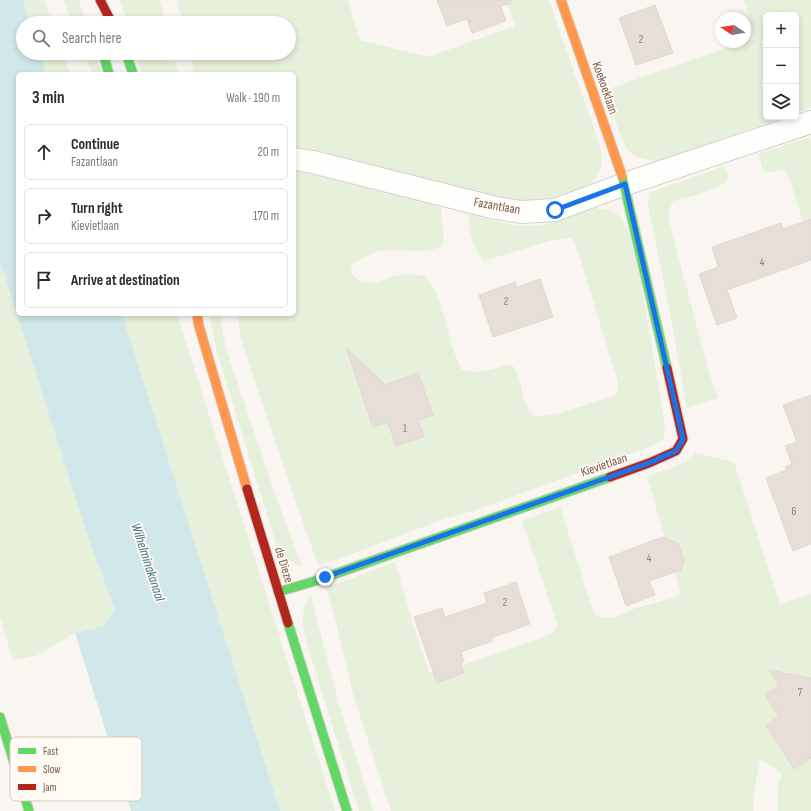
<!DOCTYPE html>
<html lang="en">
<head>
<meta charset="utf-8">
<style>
	body { margin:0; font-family:"Sofia Sans Condensed",sans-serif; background:#f7f7f7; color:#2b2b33 }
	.controls { position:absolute; right:12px; top:12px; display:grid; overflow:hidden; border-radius:6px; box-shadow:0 2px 6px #0003 }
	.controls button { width:36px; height:36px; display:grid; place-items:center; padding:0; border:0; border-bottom:1px solid #e1e1e2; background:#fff; color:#2b2b33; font:20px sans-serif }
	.compass { position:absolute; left:715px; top:12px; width:36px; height:36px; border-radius:50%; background:#fff; box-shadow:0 2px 6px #0003; rotate:282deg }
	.stop { position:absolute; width:12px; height:12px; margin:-9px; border:3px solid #1a73e8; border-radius:50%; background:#fff }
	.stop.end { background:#1a73e8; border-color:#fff; box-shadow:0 1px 4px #0008 }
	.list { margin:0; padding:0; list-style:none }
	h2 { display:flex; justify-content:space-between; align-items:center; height:52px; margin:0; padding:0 16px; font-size:17px }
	h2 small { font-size:13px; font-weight:400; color:#7c7c81 }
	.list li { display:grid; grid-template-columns:26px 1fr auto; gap:12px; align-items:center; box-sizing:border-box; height:56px; margin:0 8px 8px; padding:0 8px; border:1px solid #e1e1e2; border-radius:6px }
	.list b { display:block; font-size:15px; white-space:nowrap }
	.list p { margin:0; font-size:13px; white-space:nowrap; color:#7c7c81 }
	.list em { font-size:13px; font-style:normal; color:#7c7c81 }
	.icon { flex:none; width:22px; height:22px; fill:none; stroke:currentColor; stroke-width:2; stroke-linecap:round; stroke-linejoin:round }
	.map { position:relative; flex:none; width:811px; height:811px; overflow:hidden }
	.search { position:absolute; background:#fff; box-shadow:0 2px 6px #0003; left:16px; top:16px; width:280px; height:44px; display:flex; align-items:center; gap:10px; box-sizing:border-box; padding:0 14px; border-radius:22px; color:#7c7c81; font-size:15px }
	.panel { position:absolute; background:#fff; box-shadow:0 2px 6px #0003; left:16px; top:72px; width:280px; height:244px; border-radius:6px }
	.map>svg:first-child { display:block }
	.green { fill:#e7f0db }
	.water { fill:#d0e8ea }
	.building { fill:#e6ded7; stroke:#e2d8d2 }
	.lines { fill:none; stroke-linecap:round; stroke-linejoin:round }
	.street-casing { stroke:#d7d1cb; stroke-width:24 }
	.fast-casing { stroke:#d9d2cb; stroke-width:11 }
	.slow-casing { stroke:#d9d2cb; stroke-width:11 }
	.jam-casing { stroke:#d9d2cb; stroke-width:11 }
	.street { stroke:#fefefd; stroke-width:22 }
	.fast { stroke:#63d668; stroke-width:9 }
	.slow { stroke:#ff974d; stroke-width:9 }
	.jam { stroke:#b3261e; stroke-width:9 }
	.route { stroke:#1a73e8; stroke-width:5 }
	.labels { text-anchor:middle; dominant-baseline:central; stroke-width:3.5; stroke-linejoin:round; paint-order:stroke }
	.number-label { font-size:11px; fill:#977e72 }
	.street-label { font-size:13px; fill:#7a5c4d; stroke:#fffaf3 }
	.water-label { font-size:14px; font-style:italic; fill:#437c86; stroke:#fffaf3 }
	.key { fill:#fffaf3; stroke:#d7cbc1; stroke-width:1 }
	.key-label { font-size:11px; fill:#7a5c4d }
</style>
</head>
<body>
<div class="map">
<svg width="811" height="811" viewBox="0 0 811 811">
	<rect width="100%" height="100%" fill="#f9f5f0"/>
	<!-- green -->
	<path class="green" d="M23,0H44L52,23H30Z
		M63,0H79L86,23H72Z
		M120,0H160L166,23H127Z
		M177,0H348L360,40L428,57L515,26L506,0H549C561,36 574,72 587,108C591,122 603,150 602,164C598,194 541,204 517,202C501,200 485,195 470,191C411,178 353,159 294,147V74H194L190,53H289V23H183Z
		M744,0H811V108L796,113V15H766V117H786L658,161C648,160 636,159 629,151C619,139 611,106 606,90L755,38Z
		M40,53H63L70,74H46Z
		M84,53H95L102,74H92Z
		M136,53H173L178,74H142Z
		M809,137L811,143V248L790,180L784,169L770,172L764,171L762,167L759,154Z
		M724,166L729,176L726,183L700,194L673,201L670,208L668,217L708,369L718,398L687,408L669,307L648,206L649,193Z
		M294,170L441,207L444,242C437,257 393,248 379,251C370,253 361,259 353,263C350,269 350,271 355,277C368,290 385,277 400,275C409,274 417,275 425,276L434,288L441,304L452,346L461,369C477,376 495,368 511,364C513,366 515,369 516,371C523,385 522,408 536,417L556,414L614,396L618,392V382L575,242L570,238L553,240L490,259L483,260C473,249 469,229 468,214C491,220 515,228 539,225C556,224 573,215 589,209C618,205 624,220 634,242L664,419L665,432L663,440L646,448L476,510L444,519L333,561L318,565L293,494L246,355L240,334L238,314H294Z
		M0,261L87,534L115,610L104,626L75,633L38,655L13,661L0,616Z
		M122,314H177L335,811H280Z
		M209,314H221V323L226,348L276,497L302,566C289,562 282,556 276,544L217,352Z
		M695,453L734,462L780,604L811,594V811H778V786L782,774L760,759L754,794V811H391L353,694L335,618L326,588L395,562L419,644L430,673L441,672L533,641L553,633L556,629L557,624L522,521L560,507L592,607L597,616L603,618H612L636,608L673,598L680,594V591L647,476C659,472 690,464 695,453Z
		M311,596L339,704L373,811H359L316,674H317C309,648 293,619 311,596Z"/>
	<!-- water -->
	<path class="water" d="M0,0H23L30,23H23V53H40L46,74H18V314H122L280,811H131L75,633L104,626L115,610L87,534L0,261Z"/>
	<!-- building -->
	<path class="building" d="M437,0H511V3L501,6L506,21L472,33L467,19L447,26Z
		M655,5L673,53L636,65L619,18Z
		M811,219V260L727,290L737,318L717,325L699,274L718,267L712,247L781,223L783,229Z
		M540,279L553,317L493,337L479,295L515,282L517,287Z
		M346,347L385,385L418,373L433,415L418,420L424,437L396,446L388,422L373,427Z
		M811,395V544L793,551L766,478L787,470L785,467L792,464L785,446L797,442L783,405Z
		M663,537L678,543L684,561L681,570L649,581L655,595L626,606L609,557Z
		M516,582L530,624L491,638L492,641L461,652L464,662L461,663L464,673L437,683L414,617L442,608L445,617L487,603L484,593Z
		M769,670L811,678V758L794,769L766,725L779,716L765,695L779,686Z"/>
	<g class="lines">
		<!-- street casing -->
		<g class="street-casing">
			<path id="street" d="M294,159L313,162L496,208L522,212L555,210L625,184L811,122"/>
		</g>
		<!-- fast casing -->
		<g class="fast-casing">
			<path id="fast" d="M103,53L109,74
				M126,53L133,74
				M622,176L667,368
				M278,592L315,581L610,477
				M288,623L347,811
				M0,717L29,811"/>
		</g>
		<!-- slow casing -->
		<g class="slow-casing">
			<path id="slow" d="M561,0L622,176
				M197,314L199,326L247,489"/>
		</g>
		<!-- jam casing -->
		<g class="jam-casing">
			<path id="jam" d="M100,0L112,23
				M610,477L649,463L676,451L683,439L667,368
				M247,489L288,623"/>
		</g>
		<!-- street -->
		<use href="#street" class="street"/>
		<!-- fast -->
		<use href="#fast" class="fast"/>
		<!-- slow -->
		<use href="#slow" class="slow"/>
		<!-- jam -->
		<use href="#jam" class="jam"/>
	</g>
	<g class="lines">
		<!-- route -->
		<path class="route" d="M325,577L649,463L676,451L683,439L625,184L555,210"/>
	</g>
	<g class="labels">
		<!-- number labels -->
		<g class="number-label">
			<text x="641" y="39">2</text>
			<text x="762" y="262">4</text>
			<text x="506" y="301">2</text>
			<text x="405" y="428">1</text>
			<text x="794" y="511">6</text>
			<text x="649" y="558">4</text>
			<text x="505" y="602">2</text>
			<text x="800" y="692">7</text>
		</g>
		<!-- street labels -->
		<g class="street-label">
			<text transform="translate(605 88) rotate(71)">Koekoeklaan</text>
			<text transform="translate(497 206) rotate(10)">Fazantlaan</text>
			<text transform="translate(604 465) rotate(-19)">Kievietlaan</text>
			<text transform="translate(284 565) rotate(73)">de Dieze</text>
		</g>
		<!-- water labels -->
		<g class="water-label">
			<text transform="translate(148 562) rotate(72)">Wilhelminakanaal</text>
		</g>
	</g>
	<!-- legend -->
	<rect x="10" y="737" width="132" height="64" rx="6" class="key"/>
	<rect x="18" y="748" width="18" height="6" fill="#63d668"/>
	<rect x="18" y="766" width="18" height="6" fill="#ff974d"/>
	<rect x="18" y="784" width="18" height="6" fill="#b3261e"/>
	<g class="key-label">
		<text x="43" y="755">Fast</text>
		<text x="43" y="773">Slow</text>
		<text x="43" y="791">Jam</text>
	</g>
</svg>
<div class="controls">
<button>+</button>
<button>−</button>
<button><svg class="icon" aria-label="layers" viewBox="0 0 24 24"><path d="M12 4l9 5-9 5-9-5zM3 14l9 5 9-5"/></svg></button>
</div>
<svg class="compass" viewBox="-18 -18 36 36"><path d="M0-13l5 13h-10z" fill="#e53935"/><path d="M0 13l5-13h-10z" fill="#7c7c81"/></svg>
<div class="stop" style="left:555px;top:210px"></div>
<div class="stop end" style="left:325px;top:577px"></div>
<div class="search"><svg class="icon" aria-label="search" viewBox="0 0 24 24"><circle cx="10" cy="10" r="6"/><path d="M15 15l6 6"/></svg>Search here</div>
<section class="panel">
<h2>3 min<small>Walk · 190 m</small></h2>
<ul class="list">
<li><svg class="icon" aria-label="ahead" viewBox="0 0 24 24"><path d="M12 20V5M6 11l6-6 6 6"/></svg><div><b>Continue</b><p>Fazantlaan</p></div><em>20 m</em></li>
<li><svg class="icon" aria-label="right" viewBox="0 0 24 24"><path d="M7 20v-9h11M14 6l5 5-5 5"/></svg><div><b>Turn right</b><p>Kievietlaan</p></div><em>170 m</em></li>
<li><svg class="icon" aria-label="arrive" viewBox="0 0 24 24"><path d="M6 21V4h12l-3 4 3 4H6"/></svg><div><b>Arrive at destination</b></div></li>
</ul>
</section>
</div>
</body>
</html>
